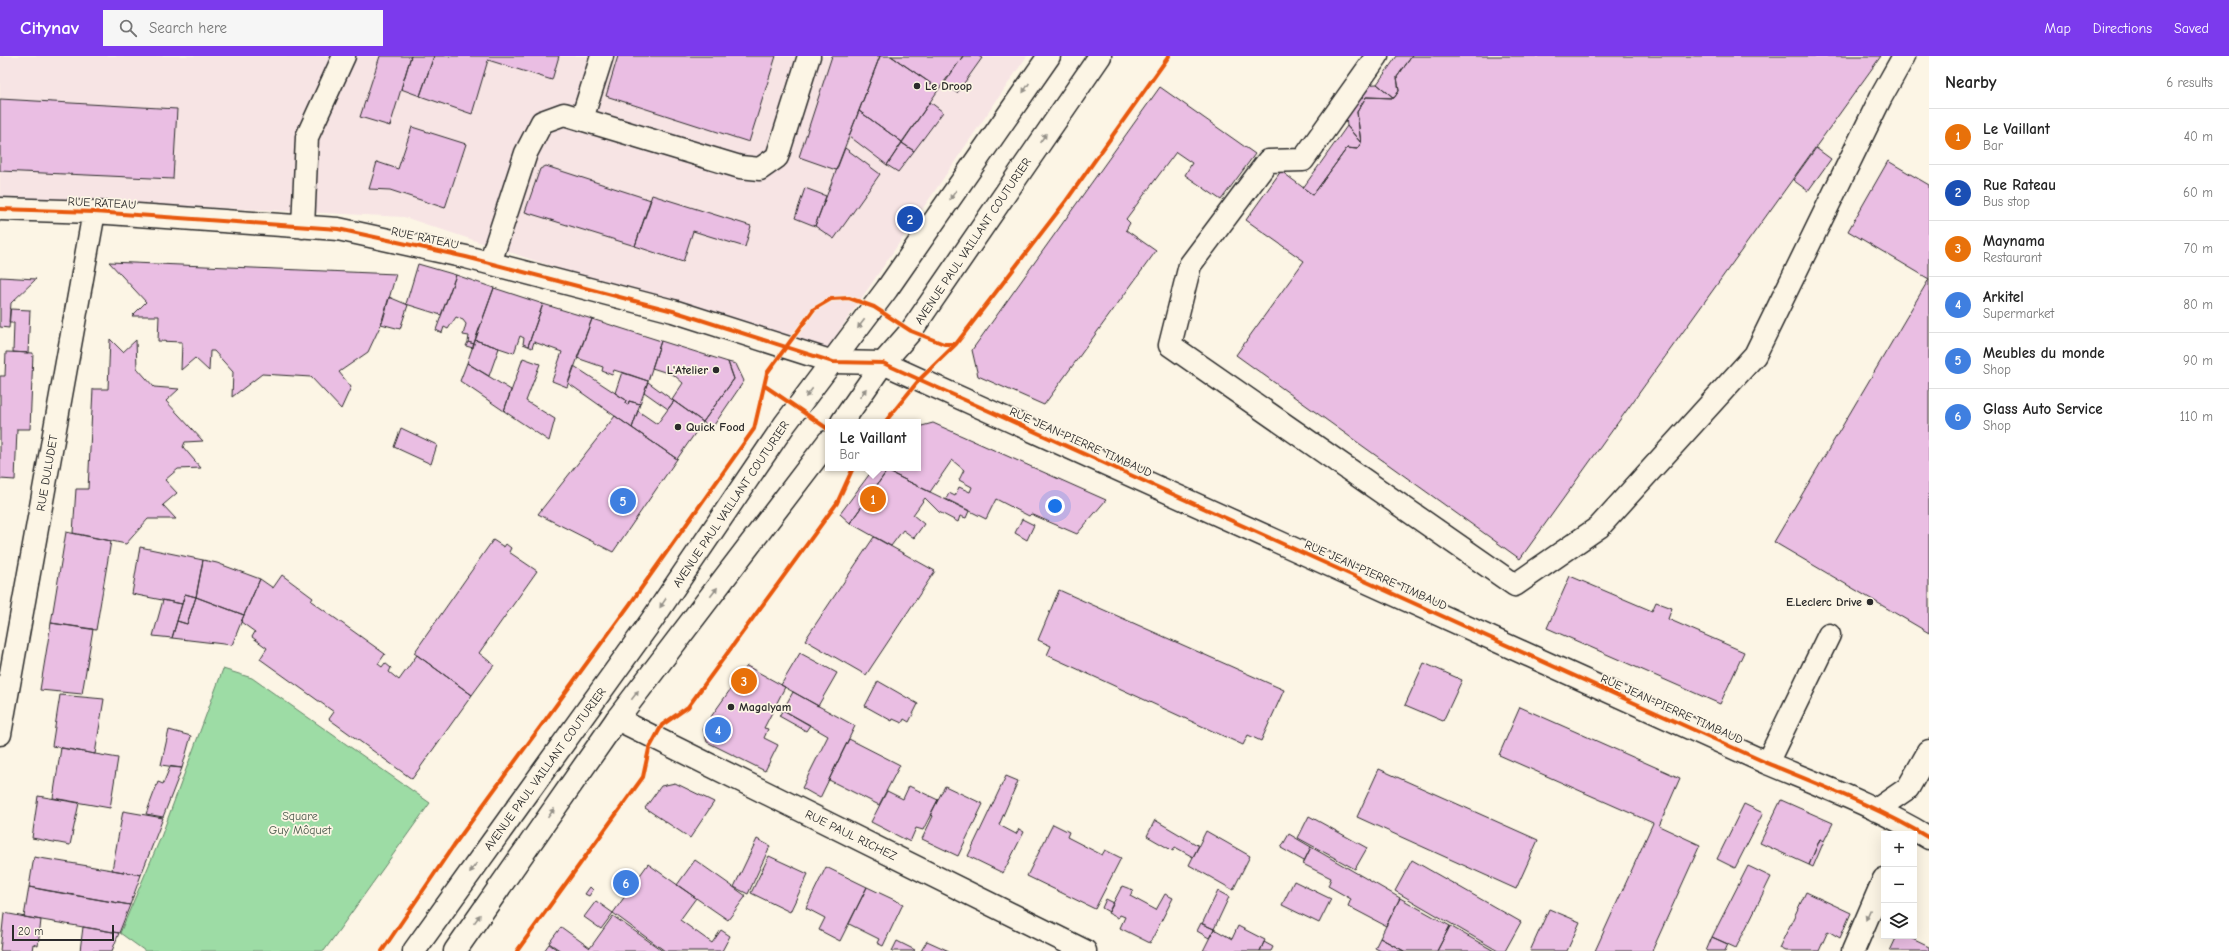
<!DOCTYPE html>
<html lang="en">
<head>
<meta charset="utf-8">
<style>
	body { margin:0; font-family:"Comic Neue",sans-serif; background:#f6f6f6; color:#222 }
	.controls { position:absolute; right:12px; bottom:12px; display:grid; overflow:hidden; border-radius:0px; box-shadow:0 4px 16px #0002 }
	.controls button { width:36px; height:36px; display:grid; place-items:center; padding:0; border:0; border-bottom:1px solid #e0e0e0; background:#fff; color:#222; font:20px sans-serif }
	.scale { position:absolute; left:12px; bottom:10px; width:102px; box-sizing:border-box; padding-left:4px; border:2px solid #2b2b2b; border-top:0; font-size:11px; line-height:14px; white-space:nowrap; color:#2b2b2b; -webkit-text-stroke:3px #fcf5e5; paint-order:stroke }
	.you { position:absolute; left:1055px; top:450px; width:14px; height:14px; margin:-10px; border:3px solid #fff; border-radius:50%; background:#1a73e8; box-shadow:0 0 0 6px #1a73e833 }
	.badge { display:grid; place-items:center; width:26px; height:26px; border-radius:50%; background:#7c3aed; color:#fff; font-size:13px; font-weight:700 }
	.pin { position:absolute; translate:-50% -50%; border:2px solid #fff; box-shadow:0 1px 4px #0006 }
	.popup { position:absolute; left:825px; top:363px; width:96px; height:52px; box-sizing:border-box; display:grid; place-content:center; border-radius:0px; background:#fff; filter:drop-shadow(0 1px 3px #0005); font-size:13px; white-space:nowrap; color:#767676 }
	.popup b { font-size:15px; color:#222 }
	.popup::after { content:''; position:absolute; left:50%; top:100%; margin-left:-8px; border:8px solid transparent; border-top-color:#fff }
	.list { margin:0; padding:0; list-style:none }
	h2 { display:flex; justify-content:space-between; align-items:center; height:52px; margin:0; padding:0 16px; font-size:17px }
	h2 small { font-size:13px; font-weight:400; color:#767676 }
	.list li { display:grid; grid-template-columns:26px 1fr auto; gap:12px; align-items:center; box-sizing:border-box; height:56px; padding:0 16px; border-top:1px solid #e0e0e0 }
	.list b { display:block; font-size:15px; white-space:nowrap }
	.list p { margin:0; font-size:13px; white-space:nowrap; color:#767676 }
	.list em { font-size:13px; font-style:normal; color:#767676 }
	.icon { flex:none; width:22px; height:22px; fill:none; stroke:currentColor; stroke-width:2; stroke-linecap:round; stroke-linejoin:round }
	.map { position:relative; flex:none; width:1929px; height:895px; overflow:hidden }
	header { display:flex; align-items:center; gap:24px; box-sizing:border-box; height:56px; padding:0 20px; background:#7c3aed; color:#fff }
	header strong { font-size:19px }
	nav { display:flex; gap:22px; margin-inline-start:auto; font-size:14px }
	.search { width:280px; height:36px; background:#f6f6f6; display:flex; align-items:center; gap:10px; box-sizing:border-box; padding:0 14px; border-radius:0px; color:#767676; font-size:15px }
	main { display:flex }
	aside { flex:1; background:#fff }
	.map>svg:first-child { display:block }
	.built { fill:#f7e4e4 }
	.green { fill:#9ddca5; stroke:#648468 }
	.building { fill:#eabee3; stroke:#2b2b2b }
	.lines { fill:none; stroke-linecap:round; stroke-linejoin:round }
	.minor-casing { stroke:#2b2b2b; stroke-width:25 }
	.major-casing { stroke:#2b2b2b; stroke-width:25 }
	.minor { stroke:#fcf5e5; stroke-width:22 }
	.major { stroke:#fcf5e5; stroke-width:22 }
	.cycleway-casing { stroke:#fcf5e5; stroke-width:6 }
	.cycleway { stroke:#e8590c; stroke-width:4 }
	.oneway { fill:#949088 }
	.poi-dot { fill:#2b2b2b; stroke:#fcf5e5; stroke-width:1.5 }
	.labels { text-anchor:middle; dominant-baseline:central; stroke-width:3.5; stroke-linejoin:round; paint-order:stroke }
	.poi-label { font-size:12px; font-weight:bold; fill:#2b2b2b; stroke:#fcf5e5; text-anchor:start }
	.street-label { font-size:12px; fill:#2b2b2b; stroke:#fcf5e5 }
	.park-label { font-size:12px; fill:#48574a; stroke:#fcf5e5 }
</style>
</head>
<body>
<header>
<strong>Citynav</strong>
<div class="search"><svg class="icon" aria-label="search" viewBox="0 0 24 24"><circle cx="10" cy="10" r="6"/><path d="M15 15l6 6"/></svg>Search here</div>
<nav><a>Map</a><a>Directions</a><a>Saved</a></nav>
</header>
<main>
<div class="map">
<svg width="1929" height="895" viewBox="0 0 1929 895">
	<rect width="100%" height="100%" fill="#fcf5e5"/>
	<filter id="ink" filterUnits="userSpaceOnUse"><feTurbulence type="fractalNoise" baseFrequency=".025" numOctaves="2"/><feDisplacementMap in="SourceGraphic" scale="8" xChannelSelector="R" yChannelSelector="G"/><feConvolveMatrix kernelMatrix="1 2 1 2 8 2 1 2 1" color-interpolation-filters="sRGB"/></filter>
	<g filter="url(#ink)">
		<!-- built -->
		<path class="built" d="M0,0H1027L822,300L404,161L0,141Z"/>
		<!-- green -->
		<path class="green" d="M223,613L252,622L430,747L324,895H145L120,877L161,781Z"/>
		<!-- building -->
		<path class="building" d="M380,0H411L390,70L360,61Z
			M411,0H434L420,40L401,33Z
			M434,0H559L552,24L488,4L472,58L420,40Z
			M618,0H776L749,86L606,40Z
			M832,0H880L836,114L799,101Z
			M880,0H891L939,33L902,86L859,55Z
			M891,0H963L939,33Z
			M963,0H978L982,2L957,37L944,28Z
			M1397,0H1412L1397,21L1399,35L1394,42L1377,28Z
			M1412,0H1881L1520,503L1236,299L1304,205L1246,164L1281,115L1313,139L1347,92L1357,93L1361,87L1357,56L1366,41L1394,42L1399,35L1397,21Z
			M1377,28L1394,42L1366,41L1357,56L1361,87L1347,70L1345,46L1357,29Z
			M1160,31L1255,98L1221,144L1185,119L1192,107L1176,96L1126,163L1130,167L1126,174L1156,195L1044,349L978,320L972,294Z
			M0,43L177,53L173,123L0,115Z
			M930,46L943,56L914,95L902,87Z
			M859,55L902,86L887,109L849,80Z
			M1347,70L1361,87L1357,93L1347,92L1313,139L1303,132Z
			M412,71L466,88L445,152L390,134L369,133L377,106L398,113Z
			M902,87L914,95L898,116L887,109Z
			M845,92L880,118L834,183L815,170Z
			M1816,92L1831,103L1808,135L1793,124Z
			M1888,105L1929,129V223L1848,175Z
			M546,110L651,144L635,190L525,156L540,113Z
			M805,132L826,140L815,170L795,162Z
			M652,139L751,170L745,191L693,175L683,206L635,190Z
			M109,206L396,218L383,264L368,296L339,316L351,331L341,353L311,321L262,318L232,341L233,316L214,295H210L209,315L195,302L181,314L182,286L158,285L159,260H132L146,246Z
			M418,208L456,219L441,259L406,248Z
			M456,219L494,232L474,288L468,286L469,280L463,279L466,268L463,264L456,261L448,273L444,271L442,277L436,274Z
			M0,221L36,223L11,247L9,272L0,271Z
			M1929,223V577L1774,486Z
			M494,232L543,248L528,290L523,288L524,282L520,280L514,297L475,284Z
			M389,241L408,249L400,273L381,268Z
			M543,248L592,263L567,331L552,325L562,296L534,286L532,292L528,290Z
			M10,253L30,254L28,297L13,296L14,267H9Z
			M592,263L661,285L648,325L614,314L612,319L602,315L603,311L577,302Z
			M110,283L123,296L136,284L137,312L154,331L179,333L166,345L203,385L185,386L183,391L201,412L178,413L165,424L177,437L163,449L176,463H148L126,488L73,477L76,433H88L93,333H108Z
			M475,284L499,292L489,320L467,307Z
			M661,285L728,306L734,323L703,366L672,344L683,327L674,319L652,312Z
			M468,286L474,288L473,292L466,290Z
			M6,296L33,297L30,373H17L15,424L0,423V320H5Z
			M523,302L540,308L526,345L555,363L549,385L504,355Z
			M728,306L736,308L744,325L712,372L703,366L734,323Z
			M467,307L511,334L504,355L460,325Z
			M574,310L626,344L625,347L628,349L629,345L640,348L632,372L568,327Z
			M622,316L648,325L640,348L629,345L628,349L625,347L626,344L615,337Z
			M648,326L674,345L668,353L644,336Z
			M674,345L703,366L677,403L632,372L638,355L657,368Z
			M615,360L677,403L613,496L538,458Z
			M933,367L1106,444L1077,478L1031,458L1029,460L996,443L986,463L946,443L949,437L955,440L959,431L970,436L972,431L959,424L964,414L952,404L930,436L887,415L889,412H918V371Z
			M401,372L437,389L431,408L394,391Z
			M874,412H880L886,416L850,467L840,458Z
			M887,415L969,455L966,462L960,460L958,466L939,456L925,442L913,459L924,468L914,482L903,474L891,490L850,467Z
			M1022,463L1034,469L1027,484L1015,477Z
			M66,476L111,485L96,574L51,567Z
			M874,481L935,515L866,619L805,584Z
			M493,484L504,491L506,488L511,492L509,496L537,515L479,597L494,609L472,639L414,597Z
			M140,491L203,504L196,541L185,538L182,548L132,538Z
			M203,504L217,507L260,523L244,559L196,541Z
			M282,519L313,542L311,545L385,598L378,608L382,611L385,607L391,612L389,616L399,624L417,599L472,639L412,723L329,663L334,656L260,603L267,592L252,581L255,576L241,566L260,523L273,532Z
			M1570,520L1652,555L1656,546L1672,552L1668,563L1744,596L1720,648L1547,572Z
			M1059,534L1284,634L1261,685L1248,679L1243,689L1047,599L1051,590L1038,584Z
			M185,538L196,541L187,568L177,565Z
			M196,541L244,559L232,589L172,582L177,565L187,568Z
			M163,544L182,548L172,582L153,580Z
			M51,567L93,573L82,638L40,634Z
			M800,597L837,617L818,650L781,629Z
			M1424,607L1462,624L1443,665L1405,649Z
			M747,610L785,631L764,672L768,673L764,682L778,689L765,715L707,686L703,672Z
			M878,625L918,648L909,666L904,663L902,667L893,663L892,665L865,650Z
			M793,636L855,670L820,742L802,732L828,680L783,654Z
			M60,639L104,643L95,698L52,690Z
			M1520,651L1680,722L1659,770L1700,789L1652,895H1595L1653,767L1499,699Z
			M783,654L810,669L806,675L779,660Z
			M169,674L191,680L182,712L161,709Z
			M849,683L900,709L879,749L829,724Z
			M61,692L118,702L110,752L53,742Z
			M170,711L182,712L163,761L146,758L158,726L163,728Z
			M1379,713L1538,784L1516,833L1357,761Z
			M1006,720L1018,725L999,769L1016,778L1019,773L1024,776L1003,817L968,800Z
			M675,727L714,746L690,782L645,752L661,730Z
			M909,730L938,744L923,774L916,772L910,786L871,766L887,735L903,743Z
			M945,730L983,748L958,800L922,783L933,760L930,759Z
			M38,740L79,747L70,789L32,782Z
			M1781,744L1833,767L1824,785L1820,783L1809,809L1760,787Z
			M1744,748L1763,757L1735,812L1717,803Z
			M123,755L163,762L141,819L112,814Z
			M1309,760L1367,792L1355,813L1298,782Z
			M1155,764L1199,790L1193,801L1175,791L1173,795L1147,780Z
			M1053,768L1069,776L1067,781L1102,799L1105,794L1121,802L1095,853L1027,820Z
			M1206,775L1250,800L1233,834L1189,809Z
			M1289,778L1311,791L1304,805L1281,792Z
			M757,783L770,790L748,838L734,831Z
			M1820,783L1824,785L1813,811L1809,809Z
			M1311,791L1400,842L1386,870L1348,850L1351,843L1328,830L1331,822L1303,808Z
			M769,800L808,818L790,856L751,837Z
			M34,801L112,814L141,819L130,849L29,831Z
			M695,804L746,840L728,864L677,829Z
			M1412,804L1521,866L1505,895H1498L1395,835Z
			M648,808L696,842L680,864L712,887L721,874L730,880L722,895H665L613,857Z
			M1748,810L1771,821L1736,892L1712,881Z
			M826,811L867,831L840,885L819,874L825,862L806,852Z
			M1294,825L1331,843L1319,867L1282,849Z
			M1122,830L1133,834L1130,840L1156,854L1165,838L1173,842L1150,887L1120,872L1125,861L1120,859L1118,862L1108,857Z
			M29,831L49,835L130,849L119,877L24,861Z
			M590,831L593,834L589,840L585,838Z
			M867,831L903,848L883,890L877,887L879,883L849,868Z
			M1218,835L1229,841L1214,873L1202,868Z
			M1806,836L1851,857L1840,882L1828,875L1819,895H1785L1779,892Z
			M1400,842L1450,870L1437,895H1404L1380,882Z
			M1106,843L1114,847L1109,856L1102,852Z
			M596,845L613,857L601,873L584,861Z
			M1549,853L1580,866L1567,895H1530Z
			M4,857L41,864L38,890L33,888L32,895H0Z
			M613,860L663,895H561L549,887L561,871L590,892Z
			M1201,867L1214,873L1209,882L1197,875Z
			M1238,870L1265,884L1260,895H1203L1214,873L1232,883Z
			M1450,870L1494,895H1437Z
			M83,871L119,877L112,895H80Z
			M1897,880H1906L1929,891V895H1890Z
			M1712,881L1728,888L1725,895H1706Z
			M1380,882L1404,895H1381L1375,892Z
			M897,885L915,894L914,895H892Z
			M927,885L949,895H921Z
			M1264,886L1273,891L1271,895H1260Z
			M549,888L559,895H544Z"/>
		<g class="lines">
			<!-- minor casing -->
			<g class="minor-casing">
				<path id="minor" d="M1377,0L1303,104L1268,105L1190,209L1170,289L1515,529L1599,471L1755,299L1881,41L1904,0
					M582,63L602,0
					M0,153L94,156L338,173L466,201L673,255L833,306L883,307L1767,707C1822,730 1878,751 1929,782
					M303,171L307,81L344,0
					M490,207L526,97L542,66L564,58L740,111L760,113L777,101L809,0
					M617,663L1085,895
					M0,678L94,156
					M1767,707L1829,579
					M1876,754L1908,732L1929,695
					M1853,895L1884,823"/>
			</g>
			<!-- major casing -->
			<g class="major-casing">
				<path id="major" d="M842,366L883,307L911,275L1100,0
					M414,895L652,564L785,368L887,233L1049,0
					M455,895L617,663L828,386"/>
			</g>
			<!-- minor -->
			<use href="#minor" class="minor"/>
			<!-- major -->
			<use href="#major" class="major"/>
			<!-- cycleway casing -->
			<g class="cycleway-casing">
				<path id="cycleway" d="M0,153L94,156L338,173L466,201L673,255L833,306L883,307L1767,707C1822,730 1878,751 1929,782
					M765,330L828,373
					M885,366L919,324L956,288
					M382,895L454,789L630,548L754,373L767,317L814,253L831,243L849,242L874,251L911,275L944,288H956L1066,145L1169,0
					M517,895L643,721L649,693L662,669L688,651L837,447L853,412"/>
			</g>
			<!-- cycleway -->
			<use href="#cycleway" class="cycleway"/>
		</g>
		<!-- one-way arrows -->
		<defs><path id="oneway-solid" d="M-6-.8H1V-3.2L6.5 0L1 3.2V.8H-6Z"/></defs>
		<g class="oneway">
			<use href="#oneway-solid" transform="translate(1026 32) rotate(124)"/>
			<use href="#oneway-solid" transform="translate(1043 82) rotate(-55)"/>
			<use href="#oneway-solid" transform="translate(953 139) rotate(124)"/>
			<use href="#oneway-solid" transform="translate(861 268) rotate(127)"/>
			<use href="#oneway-solid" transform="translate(809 337) rotate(128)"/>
			<use href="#oneway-solid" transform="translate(863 337) rotate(-55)"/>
			<use href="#oneway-solid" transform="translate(714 536) rotate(-53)"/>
			<use href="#oneway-solid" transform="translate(663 547) rotate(124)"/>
			<use href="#oneway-solid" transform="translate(635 639) rotate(-53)"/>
			<use href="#oneway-solid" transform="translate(551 757) rotate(-55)"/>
			<use href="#oneway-solid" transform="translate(473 812) rotate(126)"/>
			<use href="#oneway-solid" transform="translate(1868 859) rotate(114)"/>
			<use href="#oneway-solid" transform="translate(477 863) rotate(-55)"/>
		</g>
	</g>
	<!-- markers -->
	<g class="poi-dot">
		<circle cx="917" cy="30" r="4"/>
		<circle cx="716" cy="314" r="4"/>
		<circle cx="678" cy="371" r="4"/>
		<circle cx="1870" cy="546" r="4"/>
		<circle cx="731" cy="651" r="4"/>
	</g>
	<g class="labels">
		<!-- poi labels -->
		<g class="poi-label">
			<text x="925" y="30">Le Droop</text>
			<text x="708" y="314" text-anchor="end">L'Atelier</text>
			<text x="686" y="371">Quick Food</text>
			<text x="1862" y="546" text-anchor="end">E.Leclerc Drive</text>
			<text x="739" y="651">Magalyam</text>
		</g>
		<!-- street labels -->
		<g class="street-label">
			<text transform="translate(102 147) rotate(3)">RUE RATEAU</text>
			<text transform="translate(425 182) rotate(12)">RUE RATEAU</text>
			<text transform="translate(973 185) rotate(-56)">AVENUE PAUL VAILLANT COUTURIER</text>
			<text transform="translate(1081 386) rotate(24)">RUE JEAN-PIERRE TIMBAUD</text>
			<text transform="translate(47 417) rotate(-80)">RUE DULUDET</text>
			<text transform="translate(731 448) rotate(-56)">AVENUE PAUL VAILLANT COUTURIER</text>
			<text transform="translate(1376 519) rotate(24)">RUE JEAN-PIERRE TIMBAUD</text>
			<text transform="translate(1672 653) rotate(24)">RUE JEAN-PIERRE TIMBAUD</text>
			<text transform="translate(545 713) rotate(-54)">AVENUE PAUL VAILLANT COUTURIER</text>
			<text transform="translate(851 779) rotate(26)">RUE PAUL RICHEZ</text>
		</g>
		<!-- park labels -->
		<g class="park-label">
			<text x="300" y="760">Square<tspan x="300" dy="14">Guy Môquet</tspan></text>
		</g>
	</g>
</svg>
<div class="controls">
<button>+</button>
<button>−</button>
<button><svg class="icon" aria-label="layers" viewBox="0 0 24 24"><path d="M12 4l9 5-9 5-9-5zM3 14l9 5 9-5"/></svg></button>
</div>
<div class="scale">20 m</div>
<div class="you"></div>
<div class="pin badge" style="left:873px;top:443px;background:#e8710a">1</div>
<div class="popup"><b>Le Vaillant</b>Bar</div>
<div class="pin badge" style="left:910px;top:163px;background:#1a4fb4">2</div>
<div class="pin badge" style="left:744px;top:625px;background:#e8710a">3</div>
<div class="pin badge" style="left:718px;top:674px;background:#3f7fe0">4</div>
<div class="pin badge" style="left:623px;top:445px;background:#3f7fe0">5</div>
<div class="pin badge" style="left:626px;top:827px;background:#3f7fe0">6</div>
</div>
<aside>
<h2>Nearby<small>6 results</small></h2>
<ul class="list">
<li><span class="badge" style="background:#e8710a">1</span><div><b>Le Vaillant</b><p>Bar</p></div><em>40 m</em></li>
<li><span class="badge" style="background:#1a4fb4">2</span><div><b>Rue Rateau</b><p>Bus stop</p></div><em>60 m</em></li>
<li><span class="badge" style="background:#e8710a">3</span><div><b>Maynama</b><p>Restaurant</p></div><em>70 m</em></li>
<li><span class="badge" style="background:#3f7fe0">4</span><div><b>Arkitel</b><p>Supermarket</p></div><em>80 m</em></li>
<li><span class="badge" style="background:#3f7fe0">5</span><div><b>Meubles du monde</b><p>Shop</p></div><em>90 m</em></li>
<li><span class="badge" style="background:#3f7fe0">6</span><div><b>Glass Auto Service</b><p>Shop</p></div><em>110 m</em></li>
</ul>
</aside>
</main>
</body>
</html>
